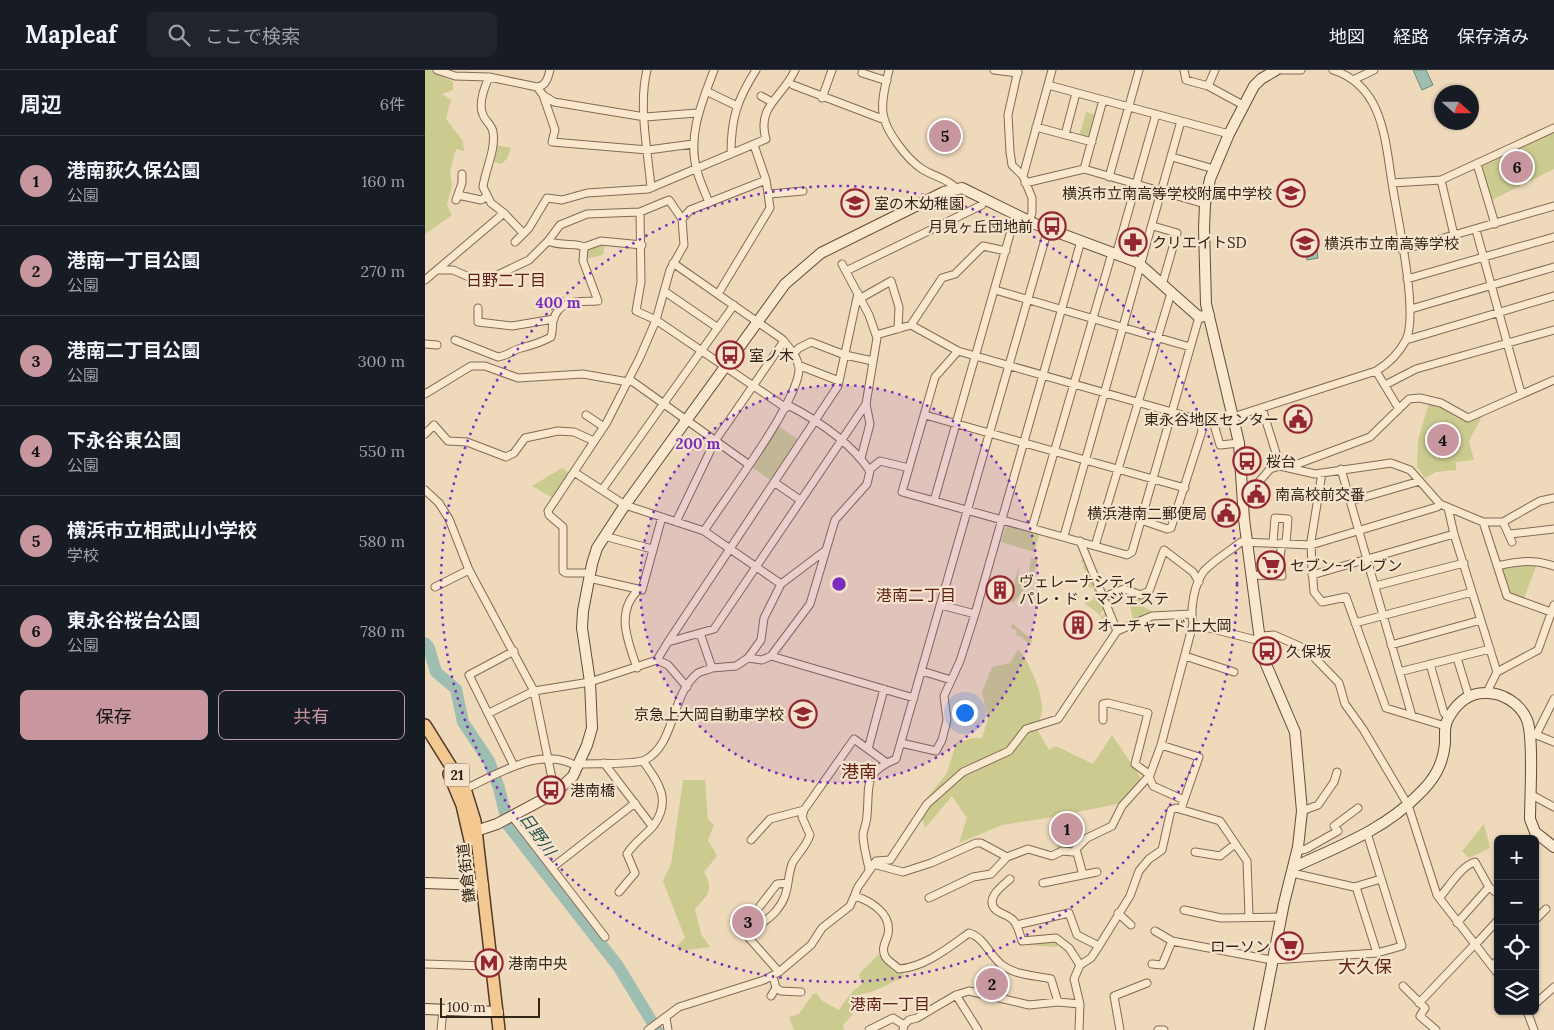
<!DOCTYPE html>
<html lang="ja">
<head>
<meta charset="utf-8">
<style>
	body { margin:0; font-family:Lora,"Noto Sans JP",serif; background:#20242c; color:#f1f3f6 }
	.controls { position:absolute; right:15px; bottom:15px; display:grid; overflow:hidden; border-radius:8px; box-shadow:0 1px 4px #0004 }
	.controls button { width:45px; height:45px; display:grid; place-items:center; padding:0; border:0; border-bottom:1px solid #363941; background:#171b24; color:#f1f3f6; font:25px sans-serif }
	.compass { position:absolute; left:1009px; top:15px; width:45px; height:45px; border-radius:50%; background:#171b24; box-shadow:0 1px 4px #0004; rotate:111deg }
	.scale { position:absolute; left:15px; bottom:12px; width:100px; box-sizing:border-box; padding-left:5px; border:2px solid #33241a; border-top:0; font-size:14px; line-height:18px; white-space:nowrap; color:#33241a; -webkit-text-stroke:4px #f5e4cb; paint-order:stroke }
	.you { position:absolute; left:539px; top:642px; width:18px; height:18px; margin:-12px; border:4px solid #fff; border-radius:50%; background:#1a73e8; box-shadow:0 0 0 8px #1a73e833 }
	.badge { display:grid; place-items:center; width:32px; height:32px; border-radius:50%; background:#c7969e; color:#111; font-size:16px; font-weight:700 }
	.pin { position:absolute; translate:-50% -50%; border:2px solid #fff; box-shadow:0 1px 5px #0006 }
	.list { margin:0; padding:0; list-style:none }
	h2 { display:flex; justify-content:space-between; align-items:center; height:65px; margin:0; padding:0 20px; font-size:21px }
	h2 small { font-size:16px; font-weight:400; color:#9ea1a6 }
	.list li { display:grid; grid-template-columns:32px 1fr auto; gap:15px; align-items:center; box-sizing:border-box; height:90px; padding:0 20px; border-top:1px solid #363941 }
	.list b { display:block; font-size:19px; white-space:nowrap }
	.list p { margin:0; font-size:16px; white-space:nowrap; color:#9ea1a6 }
	.list em { font-size:16px; font-style:normal; color:#9ea1a6 }
	.actions { display:flex; gap:10px; padding:15px 20px }
	.actions a { flex:1; padding:11px 0; border:1px solid #c7969e; border-radius:8px; text-align:center; font-size:18px; color:#c7969e }
	.actions .main { background:#c7969e; color:#111 }
	.icon { flex:none; width:28px; height:28px; fill:none; stroke:currentColor; stroke-width:2; stroke-linecap:round; stroke-linejoin:round }
	.map { position:relative; flex:none; width:1129px; height:960px; overflow:hidden }
	header { display:flex; align-items:center; gap:30px; box-sizing:border-box; height:70px; padding:0 25px; background:#171b24; border-bottom:1px solid #363941 }
	header strong { font-size:24px }
	nav { display:flex; gap:28px; margin-inline-start:auto; font-size:18px }
	.search { width:350px; height:45px; background:#20242c; display:flex; align-items:center; gap:12px; box-sizing:border-box; padding:0 18px; border-radius:8px; color:#9ea1a6; font-size:19px }
	main { display:flex }
	aside { flex:1; background:#171b24 }
	.map>svg:first-child { display:block }
	.green { fill:#cbcb90 }
	.water { fill:#9fbeb2; stroke:#678b7e }
	.lines { fill:none; stroke-linecap:round; stroke-linejoin:round }
	.river { stroke:#9fbeb2; stroke-width:12 }
	.street-casing { stroke:#856955; stroke-width:9 }
	.secondary-casing { stroke:#664a39; stroke-width:12 }
	.primary-casing { stroke:#52382a; stroke-width:14 }
	.street { stroke:#f9e7ce; stroke-width:7 }
	.secondary { stroke:#f9e7ce; stroke-width:10 }
	.primary { stroke:#f3c991; stroke-width:11 }
	.ring { fill:none; stroke:#7b2cbf; stroke-width:2.5; stroke-dasharray:2.5 5 }
	.labels { text-anchor:middle; dominant-baseline:central; stroke-width:4.5; stroke-linejoin:round; paint-order:stroke }
	.shield { fill:#f5e4cb; stroke:#6d5e4f; stroke-width:1 }
	.shield-label { font-size:14px; font-weight:bold; fill:#33241a }
	.poi-label { font-size:15px; fill:#33241a; stroke:#f5e4cb; text-anchor:start }
	.street-label { font-size:15px; fill:#33241a; stroke:#f5e4cb }
	.neighbourhood-label { font-size:16px; fill:#60201a; stroke:#f5e4cb }
	.water-label { font-size:16px; font-style:italic; fill:#29544c; stroke:#f5e4cb }
	.quarter-label { font-size:18px; fill:#60201a; stroke:#f5e4cb }
	.centre { fill:#7b2cbf; stroke:#f5e4cb; stroke-width:2.5 }
	.ring-label { font-size:15px; text-anchor:middle; font-weight:bold; fill:#7b2cbf; stroke:#f5e4cb; stroke-width:4.5; stroke-linejoin:round; paint-order:stroke }
</style>
</head>
<body>
<header>
<strong>Mapleaf</strong>
<div class="search"><svg class="icon" aria-label="search" viewBox="0 0 24 24"><circle cx="10" cy="10" r="6"/><path d="M15 15l6 6"/></svg>ここで検索</div>
<nav><a>地図</a><a>経路</a><a>保存済み</a></nav>
</header>
<main>
<aside>
<h2>周辺<small>6件</small></h2>
<ul class="list">
<li><span class="badge">1</span><div><b>港南荻久保公園</b><p>公園</p></div><em>160 m</em></li>
<li><span class="badge">2</span><div><b>港南一丁目公園</b><p>公園</p></div><em>270 m</em></li>
<li><span class="badge">3</span><div><b>港南二丁目公園</b><p>公園</p></div><em>300 m</em></li>
<li><span class="badge">4</span><div><b>下永谷東公園</b><p>公園</p></div><em>550 m</em></li>
<li><span class="badge">5</span><div><b>横浜市立相武山小学校</b><p>学校</p></div><em>580 m</em></li>
<li><span class="badge">6</span><div><b>東永谷桜台公園</b><p>公園</p></div><em>780 m</em></li>
</ul>
<div class="actions"><a class="main">保存</a><a>共有</a></div>
</aside>
<div class="map">
<svg width="1129" height="960" viewBox="0 0 1129 960">
	<rect width="100%" height="100%" fill="#eed9bb"/>
	<!-- green -->
	<path class="green" d="M0,0H5L28,12V20L17,24L26,30L21,49L38,71L39,81L31,79L25,102L27,116L22,135L27,145L0,164Z
		M661,42L671,45L665,67L662,68L654,66Z
		M1129,63V99L1067,130L1056,96Z
		M70,75L86,78L82,89L76,94L65,91Z
		M180,173L178,185L160,189V178Z
		M1004,333C1027,339 1032,358 1057,346L1044,371L1049,390L1031,392V400L1011,402L1000,408L992,397L993,370Z
		M353,356L374,370L348,412L326,396Z
		M137,398L145,404L128,428L107,416Z
		M585,455L615,463L609,482L576,472L581,457Z
		M658,485L680,538L675,544L677,546L681,542L685,550L680,553L674,544L659,533L668,530L669,518L663,517V503L658,498L659,493L656,492Z
		M606,488L613,489L606,511L588,533L585,531L582,535L595,494L593,508L603,510Z
		M1112,494L1099,528L1085,523L1077,499L1079,496Z
		M702,523L720,527L718,536L728,542L708,550Z
		M587,553L608,571L605,575L595,566H592L591,560L586,558Z
		M593,579C603,589 617,622 617,636C618,643 614,652 612,659L624,680L631,676L668,694L687,665L718,711L697,733L648,743L652,746L656,769L646,779L632,777L628,747L577,755L534,773L542,748L527,726L500,758L494,738L522,703L531,673L548,668H557L563,648L557,622L567,597L585,593Z
		M258,710H280L283,749L289,755L283,770L292,786L279,802C289,820 283,825 270,839L276,864L285,877L255,881L251,876L260,868L238,811L246,794Z
		M1059,754L1065,778L1044,788L1037,781Z
		M328,835L337,840L339,846L322,864L312,860L316,840Z
		M630,869L633,872L632,877L603,875V872Z
		M454,884L466,897L481,906C466,912 452,922 436,924L435,936L418,955L419,960H369L364,947L374,944L388,924L392,923L396,930L414,940L425,924L437,914L434,904Z
		M562,899H568L584,907L580,927L547,920L557,903Z"/>
	<!-- water -->
	<path class="water" d="M988,0H1001L1008,15L997,20Z
		M890,165L893,188L882,190L879,167Z"/>
	<g class="lines">
		<!-- river -->
		<path class="river" d="M0,573L4,578L11,602L31,619L38,652L64,691L74,718L83,755L193,896L232,960"/>
		<!-- street casing -->
		<g class="street-casing">
			<path id="street" d="M12,0L30,6L64,7L112,17C121,16 123,8 125,0
				M222,0C213,36 223,81 226,118
				M464,0C461,13 456,29 458,43C460,61 482,89 497,99C508,106 523,109 531,118
				M569,0L593,3
				M593,0L583,45L585,82L587,95L598,106L607,128V143L604,151
				M759,0L761,10L783,16L818,35
				M857,0H876
				M908,0C958,16 960,69 967,113L1016,110L1129,58
				M437,3L462,11
				M64,7C59,18 53,34 58,45C61,52 67,55 68,62C71,80 60,100 58,117L66,133L79,143
				M928,10L949,0
				M368,15L460,50
				M623,15L804,64
				M783,16L790,0
				M112,17L118,25L129,32L220,47L272,43
				M281,21L312,36
				M118,25L130,60L127,72L223,80L268,74
				M336,26L347,32
				M397,28L407,0
				M611,57L667,72
				M640,65L651,23
				M306,84C306,48 312,30 331,0
				M747,87L789,99
				M1052,94L1070,154
				M659,99L678,30
				M598,106L627,0
				M684,107L714,0
				M1016,110L1029,165
				M600,113L659,99L780,134
				M345,124L378,121
				M33,125L56,130L61,127
				M31,130L37,113V104
				M284,133C280,122 275,112 272,101C262,66 277,32 289,0
				M215,142L216,212L211,241L231,250L361,338
				M728,156L752,163L737,215
				M1051,160L1096,323
				M90,172L104,158L122,128L137,130L162,123L223,119L341,69C331,36 359,26 370,0
				M159,177L176,171L217,175
				M977,180L1129,136
				M691,185L731,44
				M248,193L357,269C363,276 374,288 374,299C374,331 299,430 279,461
				M12,200H28L53,211L64,209L104,190L123,171L135,155L162,144L215,142L244,130L257,149
				M421,201L557,135L560,129
				M982,209L1129,167
				M0,210L79,143L98,163
				M570,220L765,277
				M239,221L293,258
				M293,224L345,138L341,110L329,75
				M436,228L466,211L474,237L473,259
				M53,238V252L87,256L129,249
				M986,239L1129,197
				M486,255L517,208L530,204L558,176L581,181
				M451,265L486,255L533,281L775,350L777,361L746,458L742,459L716,450
				M30,270L73,287C82,286 88,280 96,278C108,275 115,273 126,267C128,261 127,256 128,251C134,228 154,232 173,231L158,191L159,177C151,172 137,177 123,171
				M981,270L1129,226
				M0,274L12,275
				M533,281L510,307L477,422L702,485L707,482L774,247
				M368,284L374,278L386,272L420,285L448,291
				M373,295L414,311
				M951,301L974,339
				M204,309L323,394
				M960,315L991,299L1129,260
				M0,324L46,296H60L93,308L158,304L203,312
				M837,338L855,396
				M161,345L179,357
				M500,345L760,418
				M808,347L951,301C963,294 974,283 981,270C994,243 972,147 967,113
				M787,348L795,375L814,373
				M0,364L9,355L23,371L42,372L81,387L89,383L100,368L133,361L149,362L169,371
				M436,388L445,354L441,334
				M867,398L870,395L945,367L984,329L995,328L1016,333L1043,348L1129,310
				M916,399L987,646
				M444,400L455,391L484,398
				M149,402L200,435L279,461L356,514
				M897,403L886,471L887,499L889,522L897,532L921,527L961,638L1020,656
				M349,412L375,430
				M0,420L14,433L24,449L44,500L109,621L130,723
				M177,420L309,235
				M818,426L827,420L845,399L855,396L890,404L966,393L985,400L1015,434L1058,452H1078L1115,431L1129,428
				M509,431L591,143
				M926,431L995,411
				M1023,438L1029,464L1072,602L1062,622
				M251,452L290,371L359,271
				M1058,452L1082,526L1126,542
				M1078,452L1087,472
				M607,458L687,183
				M1085,464L1129,459
				M179,466L227,479
				M639,466L756,51
				M655,471L692,561
				M848,472L850,448L863,449L861,473
				M670,476L746,223
				M1072,496C1094,491 1108,489 1129,496
				M165,503H141L138,501V457L124,445L123,441L182,352L215,287L231,250L245,200L259,175L257,149L265,140L341,110
				M827,505L857,506L855,487L857,473
				M887,505L1029,464
				M164,508L217,520L237,447
				M950,516L1039,493
				M10,517L44,500
				M679,527L699,519L716,525L724,521L739,480L768,502L774,512
				M516,535L550,544
				M930,553L1047,522
				M768,554L835,571
				M275,563L287,598L311,596L323,588L337,590L346,586L385,534L410,450L442,414L445,401C425,372 394,351 363,335
				M835,566L849,565L881,579L914,613L920,634L938,659L983,735L1012,825L1073,904
				M243,572L413,316L433,223
				M966,575L1056,550
				M89,581L44,605L89,696
				M346,586L489,628
				M760,586L809,602
				M323,588L336,570L339,548L356,514L401,480
				M1032,588L1044,627
				M232,590L243,595L262,617
				M1005,594L1019,643L1024,647
				M212,598C203,571 190,543 213,520
				M497,601L526,610
				M974,602L1065,579
				M1072,602L1113,580L1129,535
				M64,643L109,621L165,612L232,590L243,572L289,559L441,334L452,268L444,245L417,194
				M678,650V634L683,633L723,643L710,694L725,705
				M1109,664L1129,672
				M1111,665L1129,629
				M476,673L511,681L517,670L522,650L519,626L535,591L550,544L656,171
				M443,679L459,619
				M179,693L227,756
				M154,694C168,693 210,695 220,690C251,674 245,625 273,603C276,601 283,600 287,598
				M724,707L728,716L759,730
				M40,719C74,704 117,674 153,697
				M1105,724L1129,737
				M756,739L774,687L736,675L768,554C765,539 769,514 779,501C789,490 805,481 816,472L886,475L1012,437L1015,434
				M379,740L429,669L462,693
				M877,741L893,735L909,712L912,702
				M87,746L180,867
				M326,770L345,749L379,740L377,747L385,765C380,779 371,785 367,794C361,812 365,825 351,841C343,851 330,855 324,868L354,902
				M651,779L658,805
				M872,781L881,779L913,761L909,756L933,738
				M770,782L795,786L810,774
				M448,794L478,802L506,793L551,773H556L582,787
				M128,797L210,733
				M444,799C442,788 438,776 438,764C439,758 442,752 442,745C445,716 437,703 471,689L623,159
				M867,803L929,817L956,809
				M585,809C577,816 559,829 571,840C576,844 583,845 588,850C593,855 595,865 597,871L631,868L644,878L655,895
				M618,813L672,802
				M931,817L952,883
				M194,822L210,803L202,784C209,772 221,765 229,755C247,729 233,712 218,691
				M430,826C445,831 467,843 463,864C461,872 456,878 460,886C462,891 470,895 474,899C500,897 523,878 544,863C559,867 565,886 577,895C592,906 609,905 626,909L633,932
				M504,828L548,807L566,804L582,787L603,779L627,786L637,781L648,782L662,768L687,756L697,736L725,705L736,675
				M1014,828C1024,817 1036,796 1050,792L1064,817L1073,824
				M335,836L352,814L363,813
				M759,840L796,848L856,847
				M693,843L706,855
				M1110,850L1121,839
				M1032,853L1064,817
				M591,855L644,843L652,865L674,876
				M730,861L747,871L847,890L952,883L977,876L942,763
				M1050,875L1073,850
				M0,894L61,896
				M727,894L737,895L747,871
				M1067,896L1073,890
				M978,916L1000,938L995,946L1011,960
				M351,918L356,921L376,922
				M531,925L553,960
				M346,926L351,918L348,906
				M994,933L1050,874
				M1110,934L1129,917
				M1102,941L1109,960
				M241,948L243,960
				M16,960L18,940
				M223,960L254,937L339,910L354,902L386,875L397,858L425,836L433,817L451,791L465,790L502,734L538,702L584,681L601,659L633,649L692,561L727,546L766,544
				M444,960L468,948L479,955
				M478,960L479,955L484,950L492,948L531,925L544,921L604,935L633,932L655,934
				M654,960L655,934L649,909L655,895L666,888L674,876L705,826L714,801L724,789L737,780L746,740L751,738L795,751L822,791L824,846
				M695,960L689,926L722,913
				M733,960H739"/>
		</g>
		<!-- secondary casing -->
		<g class="secondary-casing">
			<path id="secondary" d="M45,763L72,754L130,723L148,706L162,675L167,658L165,612L157,558L158,541L167,494L172,478L200,435L360,214L396,183L519,122L537,118L610,154L712,192L774,247L784,245
				M869,797C912,777 959,760 993,725C1009,710 1018,695 1020,673C1020,663 1019,655 1024,647C1032,633 1044,623 1060,623C1077,622 1096,634 1102,650C1109,667 1105,727 1105,749L1110,762L1129,777
				M0,813L58,815
				M0,939L73,942
				M834,960L859,833L873,777L877,741L870,662L840,592L836,578L819,449L814,373L781,234L779,159L780,134L785,109L804,64L829,16L836,9L851,0"/>
		</g>
		<!-- primary casing -->
		<g class="primary-casing">
			<path id="primary" d="M0,655L40,719L50,751L74,960
				M24,704L37,735L45,770"/>
		</g>
		<!-- street -->
		<use href="#street" class="street"/>
		<!-- secondary -->
		<use href="#secondary" class="secondary"/>
		<!-- primary -->
		<use href="#primary" class="primary"/>
	</g>
	<!-- distance rings -->
	<circle cx="414" cy="514" r="199" fill="#7b2cbf" fill-opacity=".12"/>
	<g class="ring">
		<circle cx="414" cy="514" r="199"/>
		<circle cx="414" cy="514" r="398"/>
	</g>
	<!-- icons -->
	<defs>
		<g id="school-ring" transform="scale(1.4375)"><circle r="9.5" fill="#f5e4cb" stroke="#942532" stroke-width="1.5"/><path d="M0-5L7-2L0 1L-7-2ZM-4 1L0 2.5L4 1V4Q0 6-4 4Z" fill="#942532"/></g>
		<g id="bus-ring" transform="scale(1.4375)"><circle r="9.5" fill="#f5e4cb" stroke="#942532" stroke-width="1.5"/><path d="M-5-6H5V4H4V6H2V4H-2V6H-4V4H-5ZM-3.5-4V0h7V-4ZM-3.5 1.2v1.5H-2V1.2ZM2 1.2v1.5H3.5V1.2Z" fill="#942532"/></g>
		<g id="pharmacy-ring" transform="scale(1.4375)"><circle r="9.5" fill="#f5e4cb" stroke="#942532" stroke-width="1.5"/><path d="M-2-6h4v4h4v4h-4v4h-4v-4h-4v-4h4Z" fill="#942532"/></g>
		<g id="civic-ring" transform="scale(1.4375)"><circle r="9.5" fill="#f5e4cb" stroke="#942532" stroke-width="1.5"/><path d="M-.6-6.5H3V-4.5H.6V-3L4-1V1h2V6H-6V1h2V-1L-.6-3ZM-1.2 2.5V6h2.4V2.5Z" fill="#942532"/></g>
		<g id="supermarket-ring" transform="scale(1.4375)"><circle r="9.5" fill="#f5e4cb" stroke="#942532" stroke-width="1.5"/><path d="M-6-5.5h2.5l.6 2H6L4.5 2H-2.5L-4.4-4H-6ZM-1.5 3.2a1.3 1.3 0 1 0 .1 0ZM3 3.2a1.3 1.3 0 1 0 .1 0Z" fill="#942532"/></g>
		<g id="building-ring" transform="scale(1.4375)"><circle r="9.5" fill="#f5e4cb" stroke="#942532" stroke-width="1.5"/><path d="M-4-6H4V6H1V3H-1V6H-4ZM-2.5-4.3h1.7v1.8h-1.7ZM.8-4.3h1.7v1.8H.8ZM-2.5-1h1.7V.8h-1.7ZM.8-1h1.7V.8H.8Z" fill="#942532"/></g>
		<g id="metro-ring" transform="scale(1.4375)"><circle r="9.5" fill="#f5e4cb" stroke="#942532" stroke-width="1.5"/><path d="M-5.5 5V-5H-3L0 0L3-5H5.5V5H3V-.5L0 4L-3-.5V5Z" fill="#942532"/></g>
	</defs>
	<g fill-rule="evenodd">
		<use href="#school-ring" x="866" y="123"/>
		<use href="#school-ring" x="430" y="133"/>
		<use href="#bus-ring" x="627" y="156"/>
		<use href="#pharmacy-ring" x="708" y="172"/>
		<use href="#school-ring" x="880" y="173"/>
		<use href="#bus-ring" x="305" y="285"/>
		<use href="#civic-ring" x="873" y="349"/>
		<use href="#bus-ring" x="822" y="391"/>
		<use href="#civic-ring" x="831" y="424"/>
		<use href="#civic-ring" x="801" y="443"/>
		<use href="#supermarket-ring" x="846" y="495"/>
		<use href="#building-ring" x="575" y="520"/>
		<use href="#building-ring" x="653" y="555"/>
		<use href="#bus-ring" x="842" y="581"/>
		<use href="#school-ring" x="378" y="644"/>
		<use href="#bus-ring" x="126" y="720"/>
		<use href="#supermarket-ring" x="864" y="876"/>
		<use href="#metro-ring" x="64" y="893"/>
	</g>
	<g class="labels">
		<!-- shield labels -->
		<rect class="shield" x="19.5" y="693.5" width="25" height="23" rx="4"/>
		<g class="shield-label">
			<text x="32" y="705">21</text>
		</g>
		<!-- poi labels -->
		<g class="poi-label">
			<text x="847" y="123" text-anchor="end">横浜市立南高等学校附属中学校</text>
			<text x="449" y="133">室の木幼稚園</text>
			<text x="608" y="156" text-anchor="end">月見ヶ丘団地前</text>
			<text x="727" y="172">クリエイトSD</text>
			<text x="899" y="173">横浜市立南高等学校</text>
			<text x="324" y="285">室ノ木</text>
			<text x="854" y="349" text-anchor="end">東永谷地区センター</text>
			<text x="841" y="391">桜台</text>
			<text x="850" y="424">南高校前交番</text>
			<text x="782" y="443" text-anchor="end">横浜港南二郵便局</text>
			<text x="865" y="495">セブン-イレブン</text>
			<text x="594" y="511">ヴェレーナシティ<tspan x="594" dy="17">パレ・ド・マジェステ</tspan></text>
			<text x="672" y="555">オーチャード上大岡</text>
			<text x="861" y="581">久保坂</text>
			<text x="359" y="644" text-anchor="end">京急上大岡自動車学校</text>
			<text x="145" y="720">港南橋</text>
			<text x="845" y="876" text-anchor="end">ローソン</text>
			<text x="83" y="893">港南中央</text>
		</g>
		<!-- street labels -->
		<g class="street-label">
			<text transform="translate(41 803) rotate(-97)">鎌倉街道</text>
		</g>
		<!-- neighbourhood labels -->
		<g class="neighbourhood-label">
			<text x="81" y="210">日野二丁目</text>
			<text x="491" y="525">港南二丁目</text>
			<text x="465" y="934">港南一丁目</text>
		</g>
		<!-- water labels -->
		<g class="water-label">
			<text transform="translate(113 764) rotate(54)">日野川</text>
		</g>
		<!-- quarter labels -->
		<g class="quarter-label">
			<text x="434" y="701">港南</text>
			<text x="940" y="896">大久保</text>
		</g>
	</g>
	<circle cx="414" cy="514" r="8" class="centre"/>
	<g class="ring-label">
		<text x="133" y="238">400 m</text>
		<text x="273" y="379">200 m</text>
	</g>
</svg>
<div class="controls">
<button>+</button>
<button>−</button>
<button><svg class="icon" aria-label="locate" viewBox="0 0 24 24"><circle cx="12" cy="12" r="6"/><path d="M12 2v4M12 18v4M2 12h4M18 12h4"/></svg></button>
<button><svg class="icon" aria-label="layers" viewBox="0 0 24 24"><path d="M12 4l9 5-9 5-9-5zM3 14l9 5 9-5"/></svg></button>
</div>
<svg class="compass" viewBox="-18 -18 36 36"><path d="M0-13l5 13h-10z" fill="#e53935"/><path d="M0 13l5-13h-10z" fill="#9ea1a6"/></svg>
<div class="scale">100 m</div>
<div class="you"></div>
<div class="pin badge" style="left:642px;top:759px">1</div>
<div class="pin badge" style="left:567px;top:914px">2</div>
<div class="pin badge" style="left:323px;top:852px">3</div>
<div class="pin badge" style="left:1018px;top:370px">4</div>
<div class="pin badge" style="left:520px;top:66px">5</div>
<div class="pin badge" style="left:1092px;top:97px">6</div>
</div>
</main>
</body>
</html>
